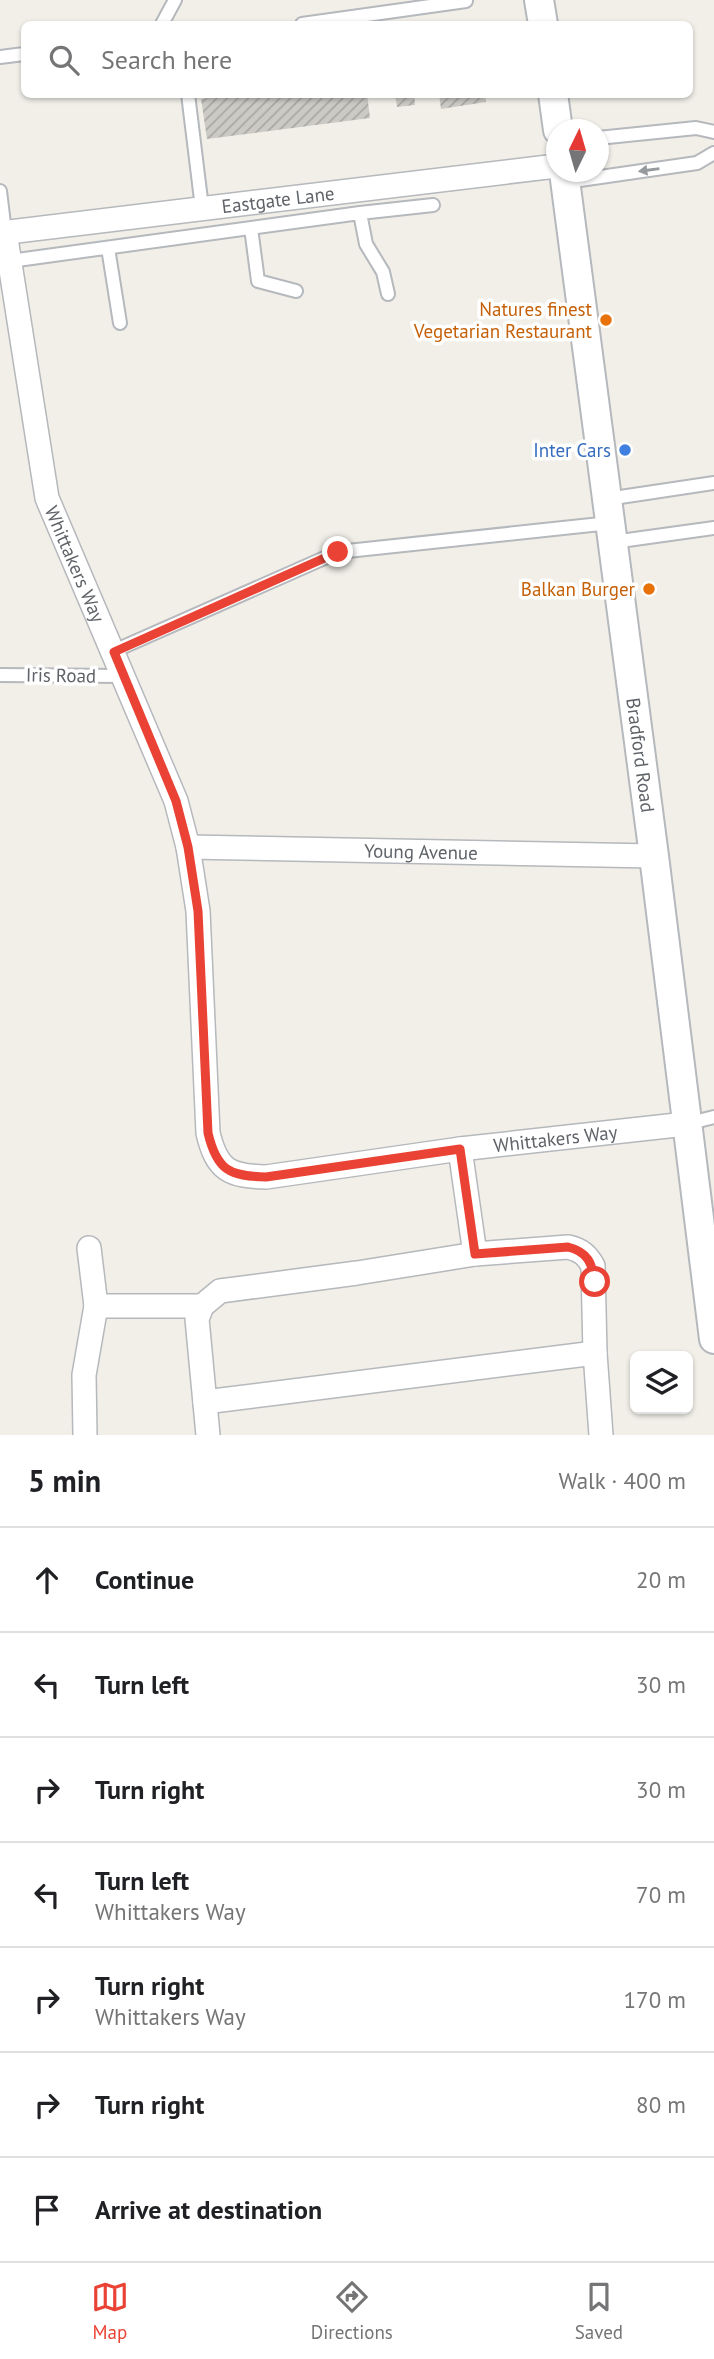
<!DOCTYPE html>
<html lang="en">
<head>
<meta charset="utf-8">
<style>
	body { margin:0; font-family:"PT Sans",sans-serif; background:#f2f2f2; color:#202124 }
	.controls { position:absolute; right:21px; bottom:21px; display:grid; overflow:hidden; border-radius:10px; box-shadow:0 2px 5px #0004 }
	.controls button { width:63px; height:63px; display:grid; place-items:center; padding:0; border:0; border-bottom:2px solid #e0e0e0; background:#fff; color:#202124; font:35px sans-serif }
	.compass { position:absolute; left:546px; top:119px; width:63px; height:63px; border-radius:50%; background:#fff; box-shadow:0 2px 5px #0004; rotate:5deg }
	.stop { position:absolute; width:21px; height:21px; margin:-16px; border:5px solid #ea4335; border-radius:50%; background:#fff }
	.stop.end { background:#ea4335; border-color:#fff; box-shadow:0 2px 7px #0008 }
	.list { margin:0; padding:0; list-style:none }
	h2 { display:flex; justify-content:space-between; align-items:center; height:91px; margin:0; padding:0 28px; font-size:30px }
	h2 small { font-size:23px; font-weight:400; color:#757577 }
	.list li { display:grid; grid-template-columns:46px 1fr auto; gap:21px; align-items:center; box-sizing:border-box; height:105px; padding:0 28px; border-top:2px solid #e0e0e0 }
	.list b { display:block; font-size:26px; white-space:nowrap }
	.list p { margin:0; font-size:23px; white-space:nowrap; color:#757577 }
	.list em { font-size:23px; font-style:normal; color:#757577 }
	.icon { flex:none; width:38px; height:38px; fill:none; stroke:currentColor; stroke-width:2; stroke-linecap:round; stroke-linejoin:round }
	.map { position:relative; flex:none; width:714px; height:1435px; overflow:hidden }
	.search { position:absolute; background:#fff; box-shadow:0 2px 5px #0004; left:21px; right:21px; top:21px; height:77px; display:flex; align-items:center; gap:18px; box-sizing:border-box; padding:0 24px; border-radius:10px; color:#757577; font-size:26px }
	.sheet { height:826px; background:#fff }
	nav { display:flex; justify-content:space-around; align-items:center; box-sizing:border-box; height:98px; border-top:2px solid #e0e0e0; background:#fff; font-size:19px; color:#757577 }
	nav a { display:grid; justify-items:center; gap:4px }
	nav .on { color:#ea4335 }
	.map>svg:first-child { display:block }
	.building { fill:url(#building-hatch) }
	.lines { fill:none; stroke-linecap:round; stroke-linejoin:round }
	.service-casing { stroke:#b5b8bc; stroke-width:16 }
	.minor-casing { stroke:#b5b8bc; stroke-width:26 }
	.tertiary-casing { stroke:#b5b8bc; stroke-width:32 }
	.service { stroke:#fff; stroke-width:12 }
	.minor { stroke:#fff; stroke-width:23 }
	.tertiary { stroke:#fff; stroke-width:28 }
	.oneway { fill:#979a9d }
	.route { stroke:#ea4335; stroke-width:9 }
	.food-dot { fill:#e8710a; stroke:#fff; stroke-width:2.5 }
	.shop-dot { fill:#3f7fe0; stroke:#fff; stroke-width:2.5 }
	.labels { text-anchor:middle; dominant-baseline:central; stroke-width:7; stroke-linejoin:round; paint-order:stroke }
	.street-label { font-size:19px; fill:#5f6368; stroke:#fff }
	.food-label { font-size:19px; fill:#c56008; stroke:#fff; text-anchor:end }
	.shop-label { font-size:19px; fill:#366cbe; stroke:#fff; text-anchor:end }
</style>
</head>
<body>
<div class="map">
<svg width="714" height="1435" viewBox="0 0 714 1435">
	<defs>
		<pattern id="building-hatch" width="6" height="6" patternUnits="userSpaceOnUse" patternTransform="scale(1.75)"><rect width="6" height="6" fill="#cccac5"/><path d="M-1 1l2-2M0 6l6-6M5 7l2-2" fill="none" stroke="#a9a8a4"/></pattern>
	</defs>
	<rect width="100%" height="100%" fill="#f1efe8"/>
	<!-- building -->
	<path class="building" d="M232,94H367L370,118L207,139L201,99Z
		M395,94H414L415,105L397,107Z
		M439,94H485L486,102L441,109Z"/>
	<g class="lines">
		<!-- service casing -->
		<g class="service-casing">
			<path id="service" d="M162,24L175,0
				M302,24L466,1
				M0,57L24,54
				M188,94L202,208
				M598,138L696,128L714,132
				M566,182L697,163L714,153
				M0,191L5,232
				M360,213L366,244L383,272L388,294
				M251,228L258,281L296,291
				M108,248L120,323
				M10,261L360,213L433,205
				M607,499L714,483
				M613,542L714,528
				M114,651L338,552L610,523
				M0,675L123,676
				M686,1124L714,1117"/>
		</g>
		<!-- minor casing -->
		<g class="minor-casing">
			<g id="minor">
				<path id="s1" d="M5,232L47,498L176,801L188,847L198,911L208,1133C217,1171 230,1176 266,1177L460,1149L686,1124"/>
				<path id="s2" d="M0,233L556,166"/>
				<path id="s3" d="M188,847L654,856"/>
				<path d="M460,1149L475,1254"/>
				<path d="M96,1306H202"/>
				<path d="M205,1402L595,1353"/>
				<path d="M85,1435L84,1375L96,1306L89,1248"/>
				<path d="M208,1435L197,1319L202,1306L220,1291L357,1273L475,1254L568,1247C581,1250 587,1255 593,1266L595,1353L601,1435"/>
			</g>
		</g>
		<!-- tertiary casing -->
		<g class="tertiary-casing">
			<g id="tertiary">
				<path d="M539,0L543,24"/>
				<path d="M553,94L558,130"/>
				<path id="s4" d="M564,172L654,856L714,1339"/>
			</g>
		</g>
		<!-- service -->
		<use href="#service" class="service"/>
		<!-- minor -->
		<use href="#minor" class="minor"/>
		<!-- tertiary -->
		<use href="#tertiary" class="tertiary"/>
	</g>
	<!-- one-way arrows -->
	<defs><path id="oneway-solid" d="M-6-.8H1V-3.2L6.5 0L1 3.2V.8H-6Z" transform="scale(1.75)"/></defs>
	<use class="oneway" href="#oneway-solid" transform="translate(649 170) rotate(172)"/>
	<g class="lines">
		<!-- route -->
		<path class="route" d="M338,552L114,652L176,801L188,847L198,911L208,1133C217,1171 230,1176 266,1177L460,1149L475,1254L568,1247C588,1252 592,1263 595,1282"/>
	</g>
	<!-- markers -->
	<g class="food-dot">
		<circle cx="606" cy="320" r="7"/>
		<circle cx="649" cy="589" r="7"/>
	</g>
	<circle class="shop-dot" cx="625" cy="450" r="7"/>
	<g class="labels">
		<!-- street labels -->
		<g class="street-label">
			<text stroke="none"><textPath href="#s2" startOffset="280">Eastgate Lane</textPath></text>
			<text stroke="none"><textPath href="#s1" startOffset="341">Whittakers Way</textPath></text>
			<text transform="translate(61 675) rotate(1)">Iris Road</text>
			<text stroke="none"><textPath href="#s4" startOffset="588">Bradford Road</textPath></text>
			<text stroke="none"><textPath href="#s3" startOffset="233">Young Avenue</textPath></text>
			<text stroke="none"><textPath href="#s1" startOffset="1307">Whittakers Way</textPath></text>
		</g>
		<!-- food labels -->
		<g class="food-label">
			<text x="592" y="309">Natures finest<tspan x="592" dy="22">Vegetarian Restaurant</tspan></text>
			<text x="635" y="589">Balkan Burger</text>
		</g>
		<!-- shop labels -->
		<g class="shop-label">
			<text x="611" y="450">Inter Cars</text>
		</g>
	</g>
</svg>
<div class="controls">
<button><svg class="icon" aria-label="layers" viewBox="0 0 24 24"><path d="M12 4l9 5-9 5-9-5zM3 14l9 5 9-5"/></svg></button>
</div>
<svg class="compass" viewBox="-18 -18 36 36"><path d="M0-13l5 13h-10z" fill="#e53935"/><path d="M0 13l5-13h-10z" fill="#757577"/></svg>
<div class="stop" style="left:595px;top:1282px"></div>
<div class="stop end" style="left:338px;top:552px"></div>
<div class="search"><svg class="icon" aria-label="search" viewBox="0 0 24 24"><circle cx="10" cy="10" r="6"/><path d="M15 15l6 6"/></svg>Search here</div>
</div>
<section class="sheet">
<h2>5 min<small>Walk · 400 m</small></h2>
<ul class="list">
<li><svg class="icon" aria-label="ahead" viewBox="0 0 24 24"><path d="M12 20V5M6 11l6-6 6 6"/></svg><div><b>Continue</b></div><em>20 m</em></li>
<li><svg class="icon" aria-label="left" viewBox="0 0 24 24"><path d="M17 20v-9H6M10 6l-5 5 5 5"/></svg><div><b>Turn left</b></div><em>30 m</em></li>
<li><svg class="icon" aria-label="right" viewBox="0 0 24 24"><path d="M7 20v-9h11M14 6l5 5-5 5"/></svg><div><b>Turn right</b></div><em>30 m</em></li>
<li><svg class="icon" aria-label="left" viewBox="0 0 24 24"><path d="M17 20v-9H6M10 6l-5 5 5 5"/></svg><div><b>Turn left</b><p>Whittakers Way</p></div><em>70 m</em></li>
<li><svg class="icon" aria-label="right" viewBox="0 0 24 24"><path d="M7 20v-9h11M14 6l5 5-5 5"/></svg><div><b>Turn right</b><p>Whittakers Way</p></div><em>170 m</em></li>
<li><svg class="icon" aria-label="right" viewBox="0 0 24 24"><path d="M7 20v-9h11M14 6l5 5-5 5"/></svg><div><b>Turn right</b></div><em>80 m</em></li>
<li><svg class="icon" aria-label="arrive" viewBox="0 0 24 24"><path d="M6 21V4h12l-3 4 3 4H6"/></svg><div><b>Arrive at destination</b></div></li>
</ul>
</section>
<nav>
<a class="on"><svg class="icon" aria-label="map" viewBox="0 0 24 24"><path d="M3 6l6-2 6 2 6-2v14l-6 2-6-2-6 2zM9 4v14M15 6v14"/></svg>Map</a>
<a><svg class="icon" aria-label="directions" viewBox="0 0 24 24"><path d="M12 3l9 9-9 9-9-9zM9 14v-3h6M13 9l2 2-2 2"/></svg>Directions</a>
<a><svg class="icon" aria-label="saved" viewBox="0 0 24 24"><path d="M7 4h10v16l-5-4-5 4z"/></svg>Saved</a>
</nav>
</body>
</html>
